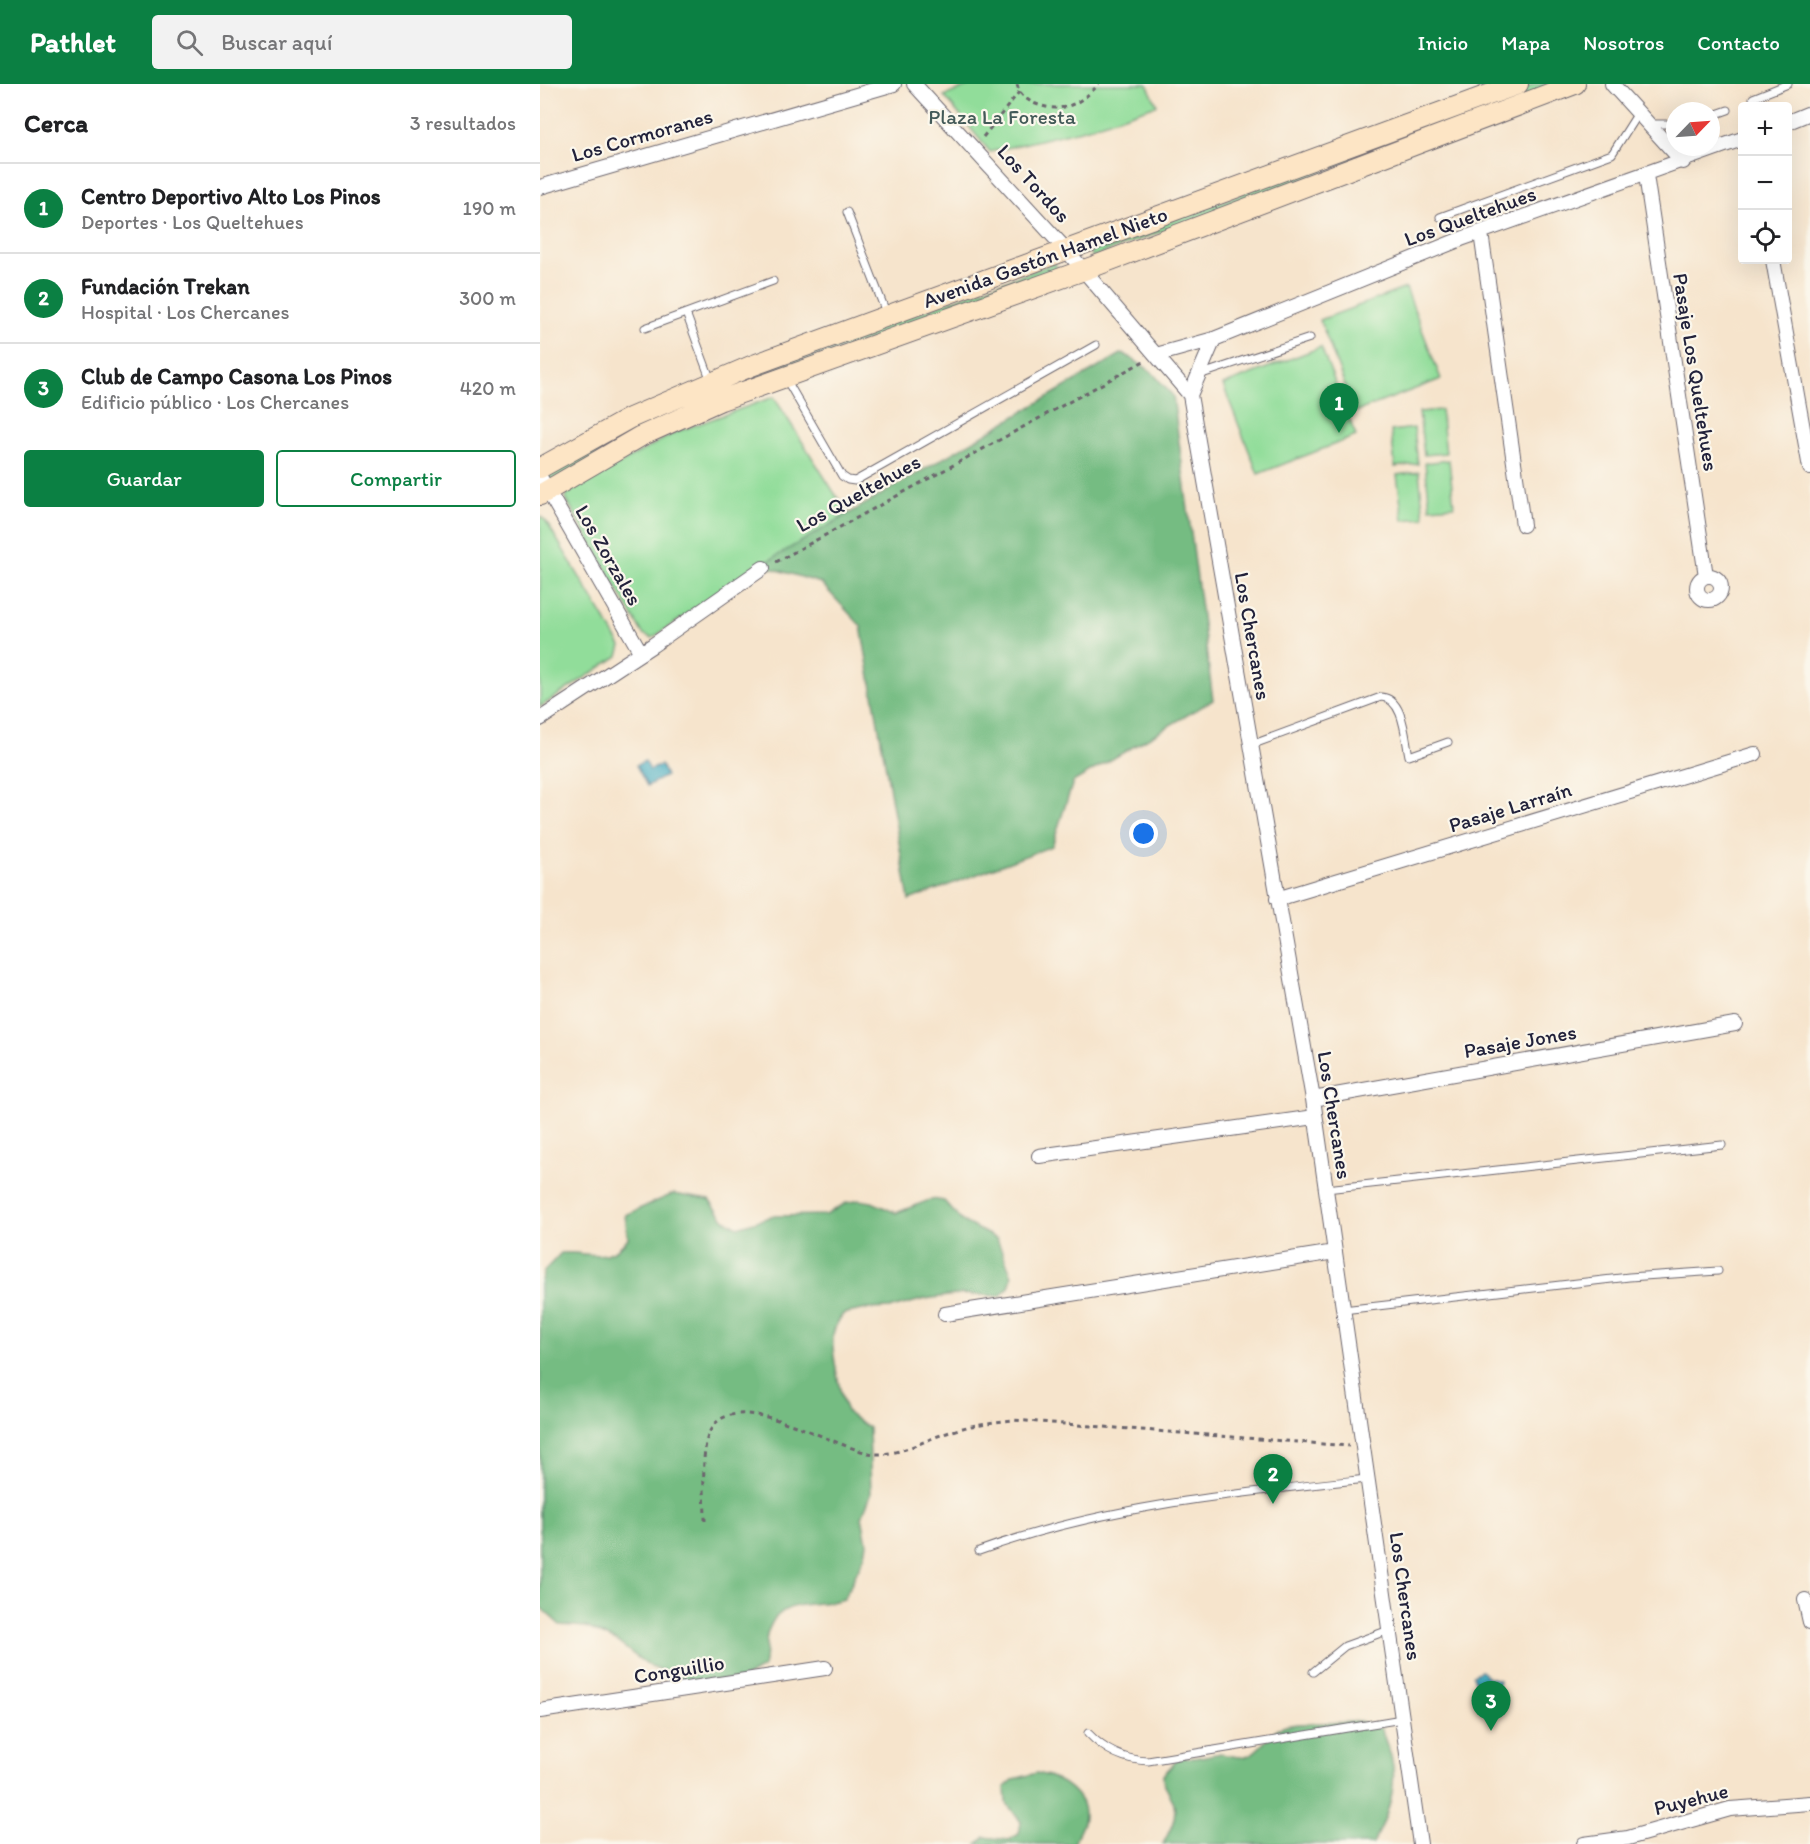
<!DOCTYPE html>
<html lang="es">
<head>
<meta charset="utf-8">
<style>
	body { margin:0; font-family:Itim,sans-serif; background:#f2f2f2; color:#202124 }
	.controls { position:absolute; right:18px; top:18px; display:grid; overflow:hidden; border-radius:6px; box-shadow:0 6px 24px #0002 }
	.controls button { width:54px; height:54px; display:grid; place-items:center; padding:0; border:0; border-bottom:2px solid #e0e0e0; background:#fff; color:#202124; font:30px sans-serif }
	.compass { position:absolute; left:1126px; top:18px; width:54px; height:54px; border-radius:50%; background:#fff; box-shadow:0 6px 24px #0002; rotate:65deg }
	.you { position:absolute; left:604px; top:750px; width:21px; height:21px; margin:-15px; border:4px solid #fff; border-radius:50%; background:#1a73e8; box-shadow:0 0 0 9px #1a73e833 }
	.badge { display:grid; place-items:center; width:39px; height:39px; border-radius:50%; background:#0b8043; color:#fff; font-size:20px; font-weight:700 }
	.pin { position:absolute; translate:-50% -50px; filter:drop-shadow(0 2px 3px #0008) }
	.pin::after { content:''; position:absolute; top:32px; width:21px; height:18px; background:inherit; clip-path:polygon(0 0,100% 0,50% 100%) }
	.list { margin:0; padding:0; list-style:none }
	h2 { display:flex; justify-content:space-between; align-items:center; height:78px; margin:0; padding:0 24px; font-size:26px }
	h2 small { font-size:20px; font-weight:400; color:#757577 }
	.list li { display:grid; grid-template-columns:39px 1fr auto; gap:18px; align-items:center; box-sizing:border-box; height:90px; padding:0 24px; border-top:2px solid #e0e0e0 }
	.list b { display:block; font-size:22px; white-space:nowrap }
	.list p { margin:0; font-size:20px; white-space:nowrap; color:#757577 }
	.list em { font-size:20px; font-style:normal; color:#757577 }
	.actions { display:flex; gap:12px; padding:18px 24px }
	.actions a { flex:1; padding:14px 0; border:2px solid #0b8043; border-radius:6px; text-align:center; font-size:21px; color:#0b8043 }
	.actions .main { background:#0b8043; color:#fff }
	.icon { flex:none; width:33px; height:33px; fill:none; stroke:currentColor; stroke-width:2; stroke-linecap:round; stroke-linejoin:round }
	.map { position:relative; flex:none; width:1270px; height:1760px; overflow:hidden }
	header { display:flex; align-items:center; gap:36px; box-sizing:border-box; height:84px; padding:0 30px; background:#0b8043; color:#fff }
	header strong { font-size:28px }
	nav { display:flex; gap:33px; margin-inline-start:auto; font-size:21px }
	.search { width:420px; height:54px; background:#f2f2f2; display:flex; align-items:center; gap:15px; box-sizing:border-box; padding:0 21px; border-radius:6px; color:#757577; font-size:22px }
	main { display:flex }
	aside { flex:1; background:#fff }
	.map>svg:first-child { display:block }
	.green { fill:#91dd9a; stroke:#5a806a; stroke-width:1.5 }
	.forest { fill:#74bc82; stroke:#4b6f5e; stroke-width:1.5 }
	.water { fill:#3ea8be; stroke:#30657c; stroke-width:1.5 }
	.lines { fill:none; stroke-linecap:round; stroke-linejoin:round }
	.lane-casing { stroke:#6c666e; stroke-width:9 }
	.street-casing { stroke:#6c666e; stroke-width:16 }
	.secondary-casing { stroke:#6c666e; stroke-width:22 }
	.path { stroke:#6c666e; stroke-width:3; stroke-dasharray:4.5 4.5; stroke-linecap:butt }
	.lane { stroke:#fff; stroke-width:7 }
	.street { stroke:#fff; stroke-width:14 }
	.secondary { stroke:#fde5c5; stroke-width:20 }
	.labels { text-anchor:middle; dominant-baseline:central; stroke-width:4.5; stroke-linejoin:round; paint-order:stroke }
	.park-label { font-size:21px; fill:#435a58; stroke:#fbf7ec }
	.street-label { font-size:21px; fill:#22223b; stroke:#fbf7ec }
</style>
</head>
<body>
<header>
<strong>Pathlet</strong>
<div class="search"><svg class="icon" aria-label="search" viewBox="0 0 24 24"><circle cx="10" cy="10" r="6"/><path d="M15 15l6 6"/></svg>Buscar aquí</div>
<nav><a>Inicio</a><a>Mapa</a><a>Nosotros</a><a>Contacto</a></nav>
</header>
<main>
<aside>
<h2>Cerca<small>3 resultados</small></h2>
<ul class="list">
<li><span class="badge">1</span><div><b>Centro Deportivo Alto Los Pinos</b><p>Deportes · Los Queltehues</p></div><em>190 m</em></li>
<li><span class="badge">2</span><div><b>Fundación Trekan</b><p>Hospital · Los Chercanes</p></div><em>300 m</em></li>
<li><span class="badge">3</span><div><b>Club de Campo Casona Los Pinos</b><p>Edificio público · Los Chercanes</p></div><em>420 m</em></li>
</ul>
<div class="actions"><a class="main">Guardar</a><a>Compartir</a></div>
</aside>
<div class="map">
<svg width="1270" height="1760" viewBox="0 0 1270 1760">
	<rect width="100%" height="100%" fill="#fbf7ec"/>
	<filter id="ink" filterUnits="userSpaceOnUse"><feTurbulence type="fractalNoise" baseFrequency=".0167" numOctaves="2"/><feDisplacementMap in="SourceGraphic" scale="12" xChannelSelector="R" yChannelSelector="G"/><feConvolveMatrix kernelMatrix="1 2 1 2 8 2 1 2 1" color-interpolation-filters="sRGB"/></filter>
	<filter id="wash" filterUnits="userSpaceOnUse"><feTurbulence type="fractalNoise" baseFrequency=".008" numOctaves="4" result="noise"/><feDisplacementMap in="SourceGraphic" scale="24" xChannelSelector="R" yChannelSelector="G"/><feGaussianBlur stdDeviation="1.35" result="paint"/><feColorMatrix in="noise" values="0 0 0 0 0 0 0 0 0 0 0 0 0 0 0 0 0 1.4 0 .05"/><feComposite in="paint" operator="in"/></filter>
	<g filter="url(#wash)">
		<rect width="100%" height="100%" fill="#f6e4cc"/>
		<!-- green -->
		<path class="green" d="M434,0H607L617,21L545,45L450,68L404,12Z
			M995,0H1021L552,173L550,167Z
			M515,179L518,187L179,310L0,402V393L97,339L175,304Z
			M866,204L901,295L815,328L780,236Z
			M781,263L816,352L718,390L683,301Z
			M234,313L309,432L221,481L112,554L103,550L26,415L27,409L136,348Z
			M901,326L906,369L884,371L879,328Z
			M874,344L878,380L855,383L851,347Z
			M909,376L914,422L890,424L885,379Z
			M879,388L884,434L863,436L857,391Z
			M0,432L6,437L81,562L78,572L0,623Z"/>
		<!-- forest -->
		<path class="forest" d="M583,269L611,287L633,312L673,616L533,698L512,762L369,816L321,542L281,499L221,481Z
			M133,1110L169,1116L185,1136L198,1143L233,1132L286,1131L306,1119L319,1116L332,1118L356,1129L392,1115L404,1117L422,1137L457,1155L472,1192L469,1203L460,1212L423,1210L385,1215L352,1224L327,1225L303,1230C298,1237 294,1243 293,1251C291,1263 301,1321 309,1330C315,1335 323,1339 329,1344L331,1410L322,1433L327,1459L325,1471L304,1515C279,1524 241,1512 229,1545C224,1556 227,1571 224,1583L203,1595L153,1598L106,1580L76,1557L46,1543L20,1541L0,1523V1200L4,1187L21,1169C48,1167 69,1181 88,1154L85,1131Z
			M820,1637L842,1645C844,1655 848,1663 851,1672C859,1702 847,1734 833,1760H623C631,1745 640,1729 631,1713C627,1704 623,1702 623,1691L640,1673C654,1676 662,1672 676,1670C688,1669 698,1676 709,1671C724,1664 731,1643 750,1641C773,1638 797,1640 820,1637Z
			M497,1689C519,1693 550,1711 543,1738C541,1745 536,1753 534,1760H437L445,1753L469,1756L479,1750L481,1738L466,1718L465,1703L474,1695Z"/>
		<!-- water -->
		<path class="water" d="M105,677L110,686L121,681L126,692L107,702L96,681Z
			M941,1587L948,1593L959,1596L957,1605L936,1599L933,1591Z"/>
	</g>
	<g filter="url(#ink)">
		<g class="lines">
			<!-- lane casing -->
			<g class="lane-casing">
				<path id="lane" d="M1213,14L1248,0
					M1171,32L1188,26
					M1111,40H1135
					M307,128L347,231
					M900,133L1072,70L1098,29
					M146,229L171,297
					M105,244L233,197
					M659,291L770,254
					M246,295L302,392L308,396L315,397L556,261
					M711,661L841,613C864,614 865,654 869,672L908,658
					M786,1105L1182,1061
					M803,1226L1089,1193L1178,1187
					M439,1467C562,1422 697,1409 827,1395
					M773,1588L805,1562L849,1546
					M548,1649C565,1667 584,1676 608,1677L862,1635"/>
			</g>
			<!-- street casing -->
			<g class="street-casing">
				<path id="street" d="M374,0L528,168L650,311
					M1072,0L1143,78
					M1248,38L1270,29
					M1106,91L1166,492
					M0,103L354,0
					M941,149L983,441
					M1233,176L1270,384
					M616,271L674,255
					M650,311L773,1015L880,1760
					M650,311L674,255L921,155L1202,55
					M0,393L101,569
					M1157 504a12 12 0 1 1 24 0a12 12 0 1 1-24 0Z
					M0,635L113,561L223,484
					M737,815L1215,670
					M773,1015L1195,940
					M499,1072L775,1033
					M405,1230L795,1168
					M1265,1516L1270,1538
					M0,1627L285,1584
					M1044,1760L1088,1754L1190,1725L1270,1719"/>
			</g>
			<!-- secondary casing -->
			<g class="secondary-casing">
				<path id="secondary" d="M0,384L90,334L211,282L978,0
					M0,411L101,352L181,316L555,182L1035,0"/>
			</g>
			<!-- path -->
			<path class="path" d="M477,0C479,10 486,16 496,20C522,30 541,20 559,0
				M443,53L479,8
				M236,478L604,277
				M165,1437C165,1414 161,1377 167,1355C184,1291 300,1369 336,1370C363,1371 385,1355 410,1348C430,1341 451,1338 473,1336L809,1362"/>
			<!-- lane -->
			<use href="#lane" class="lane"/>
			<!-- street -->
			<use href="#street" class="street"/>
			<!-- secondary -->
			<use href="#secondary" class="secondary"/>
		</g>
	</g>
	<g class="labels">
		<!-- park labels -->
		<g class="park-label">
			<text x="462" y="32">Plaza La Foresta</text>
		</g>
		<!-- street labels -->
		<g class="street-label">
			<text transform="translate(102 51) rotate(-16)">Los Cormoranes</text>
			<text transform="translate(494 99) rotate(48)">Los Tordos</text>
			<text transform="translate(930 132) rotate(-20)">Los Queltehues</text>
			<text transform="translate(505 173) rotate(-20)">Avenida Gastón Hamel Nieto</text>
			<text transform="translate(1156 288) rotate(81)">Pasaje Los Queltehues</text>
			<text transform="translate(318 409) rotate(-29)">Los Queltehues</text>
			<text transform="translate(69 471) rotate(60)">Los Zorzales</text>
			<text transform="translate(713 552) rotate(80)">Los Chercanes</text>
			<text transform="translate(970 723) rotate(-17)">Pasaje Larraín</text>
			<text transform="translate(980 957) rotate(-10)">Pasaje Jones</text>
			<text transform="translate(795 1031) rotate(81)">Los Chercanes</text>
			<text transform="translate(866 1512) rotate(82)">Los Chercanes</text>
			<text transform="translate(139 1585) rotate(-9)">Conguillio</text>
			<text transform="translate(1151 1715) rotate(-14)">Puyehue</text>
		</g>
	</g>
</svg>
<div class="controls">
<button>+</button>
<button>−</button>
<button><svg class="icon" aria-label="locate" viewBox="0 0 24 24"><circle cx="12" cy="12" r="6"/><path d="M12 2v4M12 18v4M2 12h4M18 12h4"/></svg></button>
</div>
<svg class="compass" viewBox="-18 -18 36 36"><path d="M0-13l5 13h-10z" fill="#e53935"/><path d="M0 13l5-13h-10z" fill="#757577"/></svg>
<div class="you"></div>
<div class="pin badge" style="left:799px;top:349px">1</div>
<div class="pin badge" style="left:733px;top:1420px">2</div>
<div class="pin badge" style="left:951px;top:1647px">3</div>
</div>
</main>
</body>
</html>
